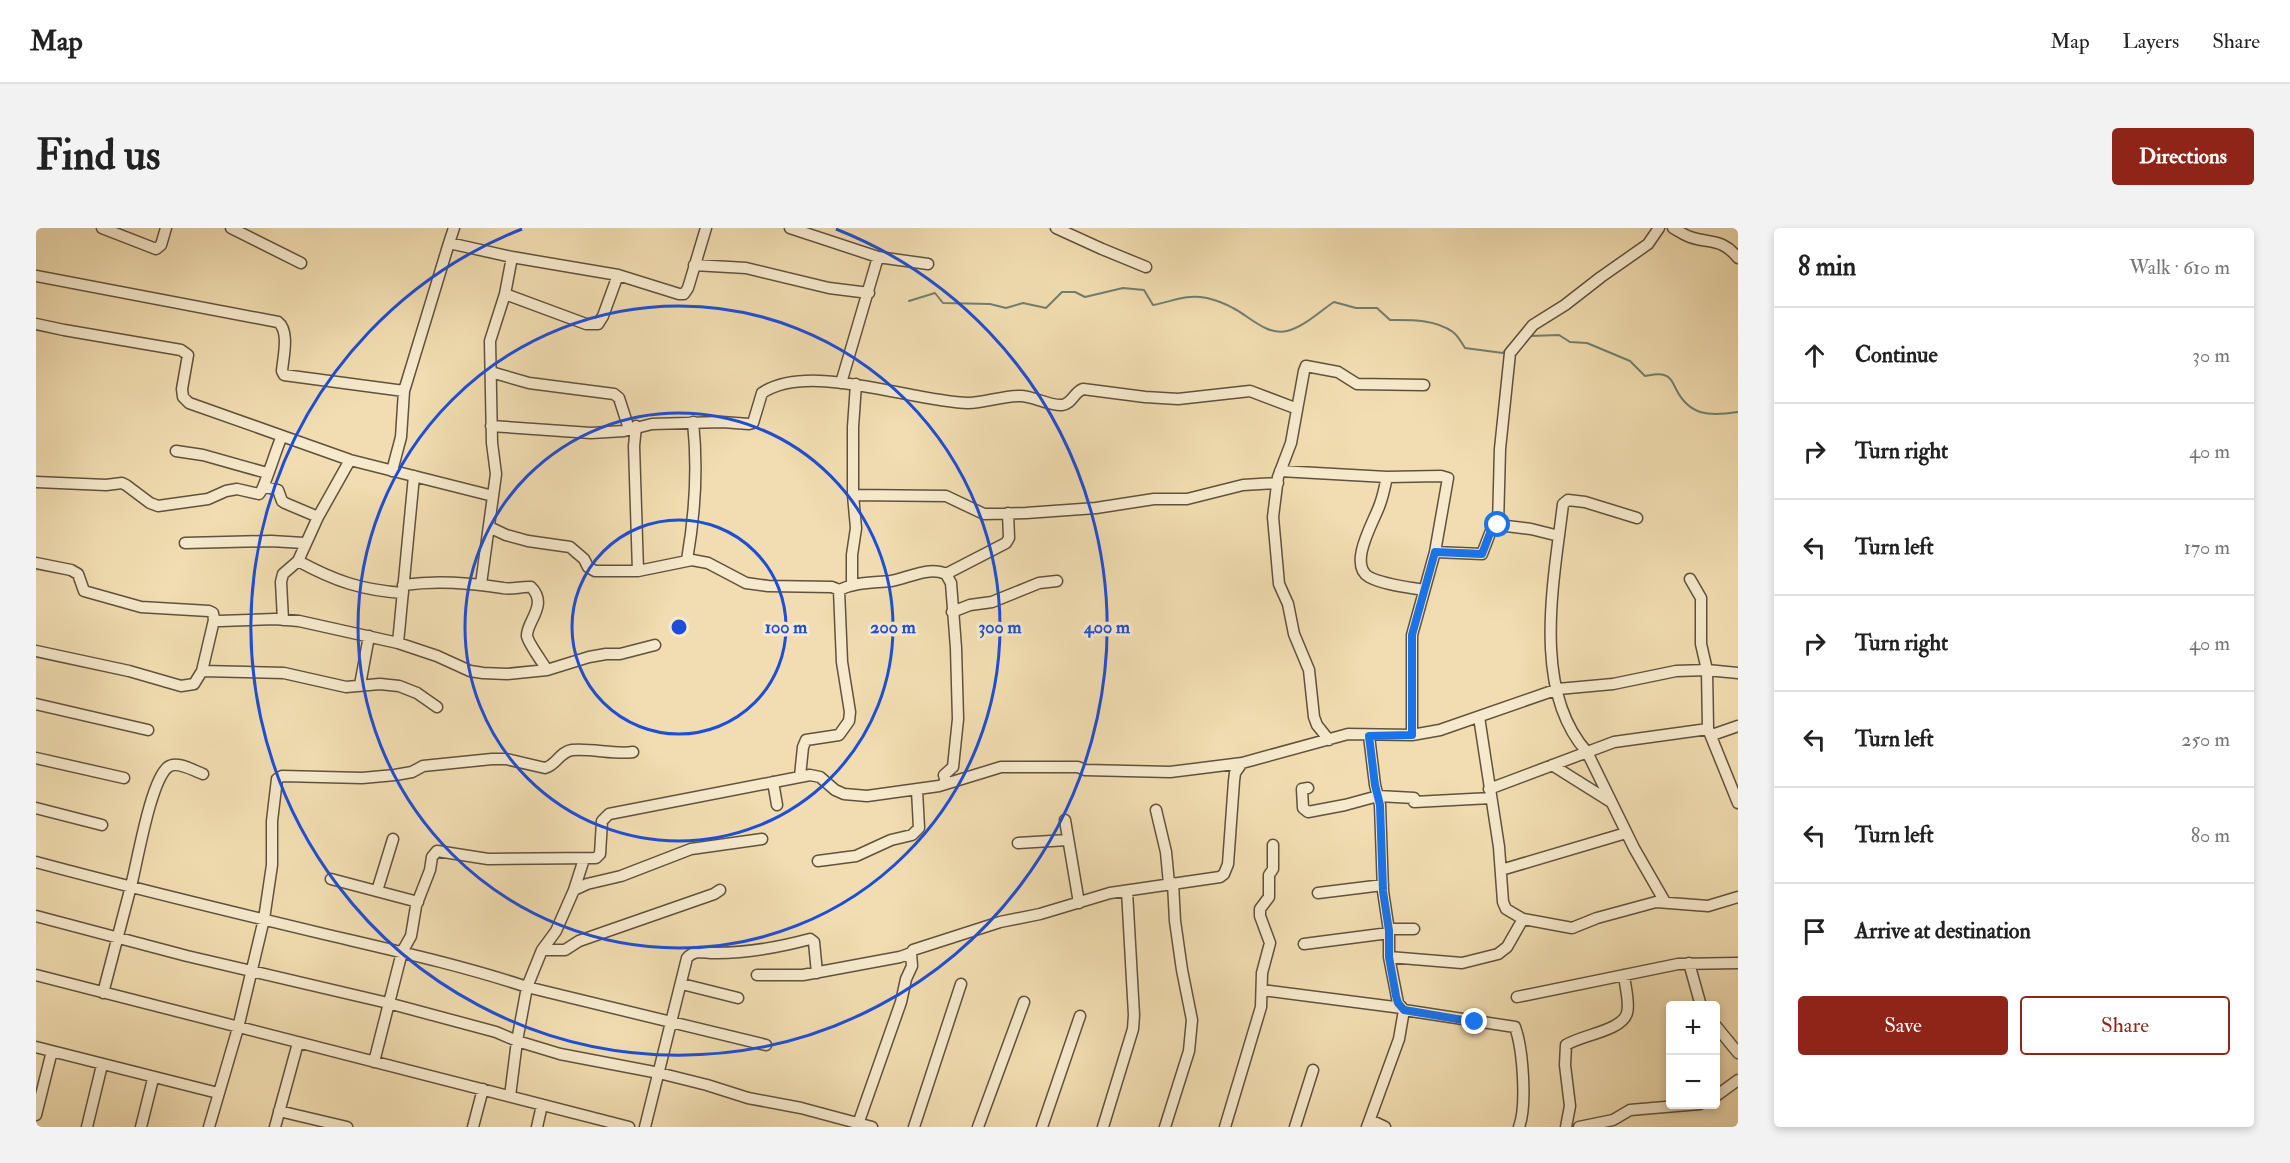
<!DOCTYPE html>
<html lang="en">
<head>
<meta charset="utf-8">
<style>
	body { margin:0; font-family:"IM FELL Double Pica",serif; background:#f2f2f2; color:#222 }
	.controls { position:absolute; right:18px; bottom:18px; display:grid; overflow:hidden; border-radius:6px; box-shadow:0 3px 9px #0003 }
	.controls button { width:54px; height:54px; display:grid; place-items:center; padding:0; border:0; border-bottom:2px solid #e0e0e0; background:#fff; color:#222; font:30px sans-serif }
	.stop { position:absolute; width:18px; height:18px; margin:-14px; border:4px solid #1a73e8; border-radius:50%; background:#fff }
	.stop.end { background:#1a73e8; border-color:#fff; box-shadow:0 2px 6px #0008 }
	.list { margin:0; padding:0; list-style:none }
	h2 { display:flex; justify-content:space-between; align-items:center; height:78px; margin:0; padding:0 24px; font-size:26px }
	h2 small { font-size:20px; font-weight:400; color:#767676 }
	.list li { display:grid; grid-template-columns:39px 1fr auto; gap:18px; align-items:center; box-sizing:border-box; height:96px; padding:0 24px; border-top:2px solid #e0e0e0 }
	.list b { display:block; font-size:22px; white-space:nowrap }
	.list em { font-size:20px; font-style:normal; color:#767676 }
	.actions { display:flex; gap:12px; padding:18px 24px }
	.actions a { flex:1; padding:14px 0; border:2px solid #8f2418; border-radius:6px; text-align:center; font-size:21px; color:#8f2418 }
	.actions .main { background:#8f2418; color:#fff }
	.icon { flex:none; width:33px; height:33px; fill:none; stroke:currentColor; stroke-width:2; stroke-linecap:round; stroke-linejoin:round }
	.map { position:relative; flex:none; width:1702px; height:899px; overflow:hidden; border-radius:6px }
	header { display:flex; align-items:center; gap:36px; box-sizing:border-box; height:84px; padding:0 30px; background:#fff; border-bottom:2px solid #e0e0e0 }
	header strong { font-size:28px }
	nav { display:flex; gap:33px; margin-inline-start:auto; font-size:21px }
	.intro { display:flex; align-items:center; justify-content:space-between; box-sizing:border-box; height:144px; padding:0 36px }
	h1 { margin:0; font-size:42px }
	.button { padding:15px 27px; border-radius:6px; background:#8f2418; color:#fff; font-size:21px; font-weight:700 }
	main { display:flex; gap:36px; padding:0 36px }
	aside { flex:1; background:#fff; border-radius:6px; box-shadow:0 3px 9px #0003 }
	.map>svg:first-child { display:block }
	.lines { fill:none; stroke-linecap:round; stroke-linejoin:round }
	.stream { stroke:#707f6f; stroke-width:2 }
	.minor-casing { stroke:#60523e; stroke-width:13 }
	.minor { stroke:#f6e9cc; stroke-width:10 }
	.route { stroke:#1a73e8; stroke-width:8 }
	.ring { fill:none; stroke:#1d4ed8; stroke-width:3 }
	.centre { fill:#1d4ed8; stroke:#f6e9cc; stroke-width:3 }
	.ring-label { font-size:18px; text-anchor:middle; font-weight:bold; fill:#1d4ed8; stroke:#f6e9cc; stroke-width:6; stroke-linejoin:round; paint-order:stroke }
</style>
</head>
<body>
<header>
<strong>Map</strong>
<nav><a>Map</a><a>Layers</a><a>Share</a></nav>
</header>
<div class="intro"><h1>Find us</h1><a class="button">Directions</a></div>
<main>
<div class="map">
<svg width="1702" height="899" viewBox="0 0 1702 899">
	<rect width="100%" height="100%" fill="#f1ddb1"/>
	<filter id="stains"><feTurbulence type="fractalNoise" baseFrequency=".00333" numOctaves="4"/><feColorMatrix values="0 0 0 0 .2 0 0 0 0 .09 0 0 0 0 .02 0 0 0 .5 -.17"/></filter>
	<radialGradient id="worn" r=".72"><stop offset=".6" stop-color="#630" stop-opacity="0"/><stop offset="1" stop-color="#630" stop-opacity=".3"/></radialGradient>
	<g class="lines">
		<!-- stream -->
		<path class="stream" d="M873,73L899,65L907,75L954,76L970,80L987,75L1010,80L1026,64H1039L1049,69L1087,60L1108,62L1117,77C1139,73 1148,66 1171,70C1179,72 1190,76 1197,80C1213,88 1231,108 1251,103C1268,99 1284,83 1298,74L1320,80H1341L1354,92C1375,92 1399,91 1417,104C1422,108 1426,115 1429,120L1467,125L1478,112
			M1494,108L1523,107L1534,114L1551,115L1594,133L1609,148C1615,147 1623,145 1628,147C1635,149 1637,155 1640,161C1654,189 1675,188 1702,184"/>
		<!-- minor casing -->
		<g class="minor-casing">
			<path id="minor" d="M66,0L120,21L125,17L130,0
				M195,0L265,35
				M754,0L842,29L892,36
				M1020,0L1066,21L1110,39
				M1637,0C1643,3 1648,7 1654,9C1675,16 1686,10 1702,30
				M413,15L418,0
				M658,37L710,40L793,60L833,65
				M0,48L242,94C254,103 247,130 246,143L248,147L368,163
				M469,66L550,96H562L567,88L582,47
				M0,96L28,102L145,122L152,127L146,161L147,169L153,175L314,232L457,268L460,246L456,215L454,113L469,66L476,29
				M455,144L493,155L578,166L583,170L593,201
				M805,155L842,29
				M455,198L555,205L588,203L616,196L686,194L713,196L717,195L726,165C774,133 876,174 932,175C950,175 968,167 986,168C999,169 1014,178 1026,177C1036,176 1038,164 1047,161L1109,169L1142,171L1214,163L1259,180
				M600,198L598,218L602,343L656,332L672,335L710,355L732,358L796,359L803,362L806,434L814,484L813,493L803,507L770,512L767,519L764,548
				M140,223L167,227L231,245
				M356,243L365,209L368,163L413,15L476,29L582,47L643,66H648L652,60L670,0
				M1244,243L1351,249L1405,248L1412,250L1399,324L1376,407V507
				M1351,249C1349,258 1347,268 1344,276C1339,292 1311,336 1333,349C1349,357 1371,359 1388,362
				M0,254L70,257L86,255L90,257L114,275L122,278L172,271L190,263L201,261L223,266C228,262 241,218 246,208
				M229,259L242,262L246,273L249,275L282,289
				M817,267L910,268L948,286L990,285L1060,280L1118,271H1151L1207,257L1242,255
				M1601,290L1549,274L1532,272L1527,276C1518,352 1495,462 1551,524L1598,620L1629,674
				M1462,297L1495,301L1523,308
				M453,299L470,307L492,313L534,319L548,331L552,339L559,343H602
				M149,315L235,313L268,315
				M1399,324L1446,326L1456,300L1462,297L1464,221L1474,125L1497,97L1529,77L1565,49L1612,16L1623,0
				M651,332C659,286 662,240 657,194
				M262,333C299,353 325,362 367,365
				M0,335L35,342L42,346L48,363L105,379L173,383L177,385L178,392L184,393L239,391L263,393L362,415L401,428L434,443L447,445L471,446L511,442
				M910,346L970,315L973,310L972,285
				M1654,351L1665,370V416L1671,442L1672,501
				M445,356L457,268
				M816,356V327L820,300L817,267V199L820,156
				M367,357C402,352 433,355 467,360C476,362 486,358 495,359C513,377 490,394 491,408C492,415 507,435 511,442L553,429L570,426H584L619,417
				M803,362C820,354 836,355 855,353C873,350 892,338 910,346L915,355L920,420L922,491L917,539L908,547L910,555
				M916,384L934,377L956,374L1003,355L1021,353
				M247,392L245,354L247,346L262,333L282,289L314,232
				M362,415L378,248
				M0,423L93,443L145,458L158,456L166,443L248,445L310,459L344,456L363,458L381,465L401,479
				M166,443L178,392
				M324,457L333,408
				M0,476L112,502
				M1443,489L1463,619L1467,674L1470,681L1487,691L1536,700L1561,690L1620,674L1672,678L1702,669
				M1676,507L1702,498
				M1293,512L1281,497L1278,489L1273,442L1258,406L1252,376L1243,356L1237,289L1242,249L1255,215L1268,143L1270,138L1302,144L1321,156L1388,157
				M0,530L88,550
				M1516,537L1575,574
				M737,554L741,577
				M1272,560L1266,561L1267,580L1272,584L1309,577L1342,568L1378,570V574L1455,570
				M1453,561L1578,514L1672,501L1702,575
				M0,580L66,597
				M1120,582L1130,624L1133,656
				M1029,592L1043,675
				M982,615L1032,612
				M782,633L820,628L855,612L876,607L883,600L881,562
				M0,634C96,660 192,683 288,706C356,722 425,737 491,759L730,817
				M1465,642L1590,605
				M295,651L382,674
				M538,662L548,631
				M341,663L357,611
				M1282,665L1347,657
				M0,688L151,728L352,775L460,804L481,813L524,826L623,845L671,857L712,870L765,880L836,899
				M1353,701H1378
				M1268,716L1353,705
				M506,722H529L543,713L678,666L684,662
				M1353,729L1426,735L1462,726L1471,719L1487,691
				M1653,735L1665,778
				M0,747L593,899
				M721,747H767L864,729L875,725L877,722L964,694L1004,686L1074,665L1184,649L1188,646L1192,636L1198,553L1199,545L1206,535
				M646,756L702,770
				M1226,762L1366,780
				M67,765C76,730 85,696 94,662C101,637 114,553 132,539C141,532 158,543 167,546
				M1481,769L1642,736L1702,735
				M1368,782L1479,799C1487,821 1491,878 1483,899
				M1680,798L1702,825
				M0,819L182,865
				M338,834L366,724L375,708L380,678L394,642L396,629L401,623L452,631L560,630L564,626L566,593L573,586L774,547L784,549L799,562L808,566L831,568L903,558L965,539H1042L1049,542L1134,544L1206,535L1312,506L1376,507L1404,502L1522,461L1577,456L1640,443L1671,442L1702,445
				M474,868L481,813L491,759L506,722L520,703L538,662L551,656L585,648L655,621L726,611
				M1680,868L1702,852
				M243,883L311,899
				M0,887L16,823
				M1334,892L1349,899
				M51,899L66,837
				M105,899L117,851
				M173,899L202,800L228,691L236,637V593L241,551L246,548L326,550L359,547L376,544L387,538L456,531H470L509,540C521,537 523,524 536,522C555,520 580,527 597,524
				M239,899L262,815
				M437,899L447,861
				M501,899L506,877
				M609,899L651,730C660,720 669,726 681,725C712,725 744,719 774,711L778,714L781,745
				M821,899L865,774L870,751L876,738L875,725
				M878,899L925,756
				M942,899L988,774
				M1006,899L1044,788
				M1067,899L1097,801L1098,787L1091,663
				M1129,899L1153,823L1156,792L1146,742L1139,693L1137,655
				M1189,899L1225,779L1226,745L1234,715L1224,688V681L1233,669V647L1237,641V617
				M1259,899L1277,842
				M1331,899L1363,811L1368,782L1362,775L1353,729V703L1347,663L1344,577L1339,557L1333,508
				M1530,899L1534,878L1529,837L1530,817C1545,807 1586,803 1591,785C1594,775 1589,758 1588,747
				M1543,899L1577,892L1594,882L1664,876"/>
		</g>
		<!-- minor -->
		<use href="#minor" class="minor"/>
	</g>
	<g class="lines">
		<!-- route -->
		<path class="route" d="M1439,794L1368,782L1362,775L1360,768L1353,729V703L1347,663L1344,577L1339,557L1333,508L1376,507V407L1399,324L1446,326L1456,300L1462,297"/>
	</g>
	<!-- distance rings -->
	<g class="ring">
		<circle cx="643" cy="399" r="107"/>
		<circle cx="643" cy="399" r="214"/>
		<circle cx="643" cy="399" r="321"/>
		<path d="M800 1A428 428 0 1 1 486 1"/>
	</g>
	<circle cx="643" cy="399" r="9" class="centre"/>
	<g class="ring-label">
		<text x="750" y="405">100 m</text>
		<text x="857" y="405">200 m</text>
		<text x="964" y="405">300 m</text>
		<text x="1071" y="405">400 m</text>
	</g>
	<rect width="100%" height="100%" filter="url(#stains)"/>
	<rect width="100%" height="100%" fill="url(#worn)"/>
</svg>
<div class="controls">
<button>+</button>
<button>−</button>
</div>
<div class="stop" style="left:1462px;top:297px"></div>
<div class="stop end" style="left:1439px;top:794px"></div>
</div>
<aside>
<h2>8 min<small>Walk · 610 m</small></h2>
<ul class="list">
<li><svg class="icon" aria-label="ahead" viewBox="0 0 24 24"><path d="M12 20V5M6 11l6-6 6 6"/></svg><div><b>Continue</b></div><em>30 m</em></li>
<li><svg class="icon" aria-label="right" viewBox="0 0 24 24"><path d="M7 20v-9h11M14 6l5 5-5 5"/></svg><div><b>Turn right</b></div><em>40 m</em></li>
<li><svg class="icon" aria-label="left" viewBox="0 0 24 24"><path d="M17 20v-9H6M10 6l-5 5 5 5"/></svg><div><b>Turn left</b></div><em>170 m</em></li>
<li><svg class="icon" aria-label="right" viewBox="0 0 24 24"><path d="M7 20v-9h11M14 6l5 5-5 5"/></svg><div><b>Turn right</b></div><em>40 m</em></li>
<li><svg class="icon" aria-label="left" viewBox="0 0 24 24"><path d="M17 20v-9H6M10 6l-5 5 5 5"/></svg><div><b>Turn left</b></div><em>250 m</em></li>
<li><svg class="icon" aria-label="left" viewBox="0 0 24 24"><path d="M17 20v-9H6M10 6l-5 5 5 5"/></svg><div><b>Turn left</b></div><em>80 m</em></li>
<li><svg class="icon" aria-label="arrive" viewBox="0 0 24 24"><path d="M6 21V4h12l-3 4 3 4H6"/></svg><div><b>Arrive at destination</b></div></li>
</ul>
<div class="actions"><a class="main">Save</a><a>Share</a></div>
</aside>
</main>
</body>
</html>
